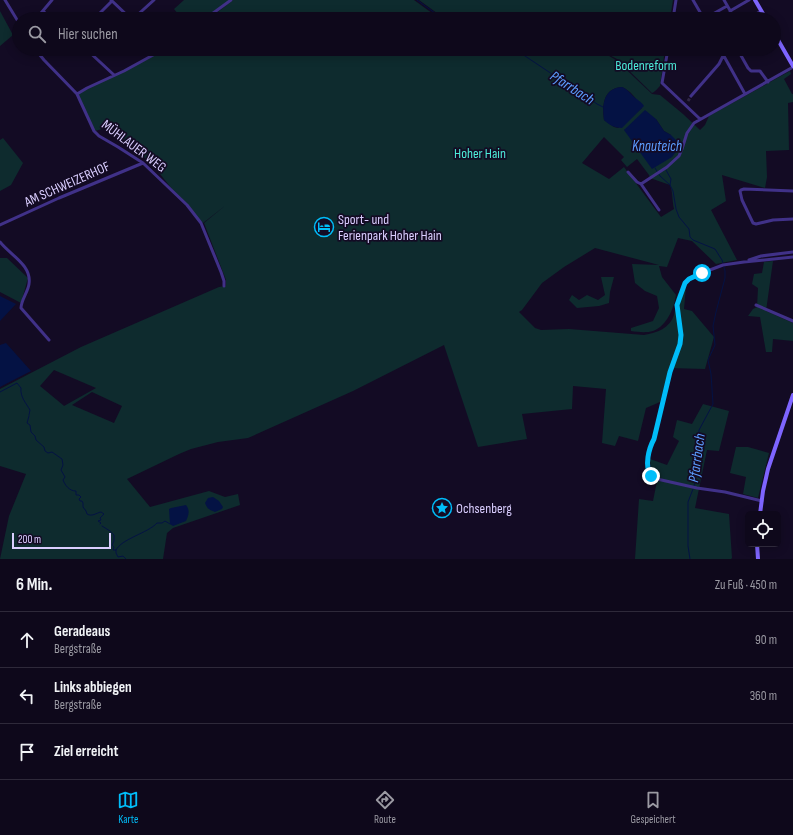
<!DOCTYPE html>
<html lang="de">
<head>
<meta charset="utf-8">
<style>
	body { margin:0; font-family:"Sofia Sans Condensed",sans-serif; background:#1c1628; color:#f1f3f6 }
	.controls { position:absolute; right:12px; bottom:12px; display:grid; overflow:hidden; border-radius:6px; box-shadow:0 2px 10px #0003 }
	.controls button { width:36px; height:36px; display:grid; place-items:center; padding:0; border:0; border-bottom:1px solid #2e293a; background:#0e081b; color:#f1f3f6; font:20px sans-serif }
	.scale { position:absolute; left:12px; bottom:10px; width:99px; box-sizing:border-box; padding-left:4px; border:2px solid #daceff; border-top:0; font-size:11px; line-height:14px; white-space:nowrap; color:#daceff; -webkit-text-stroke:3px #130b24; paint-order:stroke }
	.stop { position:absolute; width:12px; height:12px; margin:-9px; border:3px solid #00bdf9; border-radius:50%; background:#fff }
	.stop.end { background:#00bdf9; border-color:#fff; box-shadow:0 1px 4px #0008 }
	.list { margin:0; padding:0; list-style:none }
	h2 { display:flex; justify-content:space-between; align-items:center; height:52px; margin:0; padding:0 16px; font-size:17px }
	h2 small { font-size:13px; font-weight:400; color:#9b9aa3 }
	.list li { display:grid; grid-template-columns:26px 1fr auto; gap:12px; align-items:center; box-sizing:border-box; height:56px; padding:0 16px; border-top:1px solid #2e293a }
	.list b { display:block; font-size:15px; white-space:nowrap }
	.list p { margin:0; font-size:13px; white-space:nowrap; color:#9b9aa3 }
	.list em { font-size:13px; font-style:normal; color:#9b9aa3 }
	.icon { flex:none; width:22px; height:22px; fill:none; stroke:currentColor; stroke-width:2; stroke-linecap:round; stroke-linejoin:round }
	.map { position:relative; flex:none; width:793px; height:559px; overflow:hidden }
	.search { position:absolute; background:#0e081b; box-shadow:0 2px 10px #0003; left:12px; right:12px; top:12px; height:44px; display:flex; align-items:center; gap:10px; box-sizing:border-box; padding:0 14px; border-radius:22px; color:#9b9aa3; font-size:15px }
	.sheet { height:220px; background:#0e081b }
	nav { display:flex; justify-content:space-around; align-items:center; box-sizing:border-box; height:56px; border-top:1px solid #2e293a; background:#0e081b; font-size:11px; color:#9b9aa3 }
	nav a { display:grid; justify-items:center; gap:2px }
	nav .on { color:#00bdf9 }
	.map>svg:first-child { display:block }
	.green { fill:#0e2b2e; fill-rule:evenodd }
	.water { fill:#041244 }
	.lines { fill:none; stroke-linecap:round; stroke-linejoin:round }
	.stream { stroke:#041244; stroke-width:1 }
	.street-tunnel { stroke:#312845; stroke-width:3; stroke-dasharray:3 1.5; stroke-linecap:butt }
	.street { stroke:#403188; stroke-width:3 }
	.secondary { stroke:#7e65ff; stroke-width:4 }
	.route { stroke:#00bdf9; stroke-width:5 }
	.labels { text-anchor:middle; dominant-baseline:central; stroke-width:3.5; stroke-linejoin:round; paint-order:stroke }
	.park-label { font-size:14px; fill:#4decda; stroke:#130b24 }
	.street-label { font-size:14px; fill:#daceff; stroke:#130b24 }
	.poi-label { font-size:14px; fill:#daceff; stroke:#130b24; text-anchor:start }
	.water-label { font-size:15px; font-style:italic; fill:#5c9dff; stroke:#130b24 }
</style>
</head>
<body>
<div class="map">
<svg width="793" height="559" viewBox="0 0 793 559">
	<rect width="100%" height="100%" fill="#130b24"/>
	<!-- green -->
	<path class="green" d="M184,0H230L203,19H182L174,9Z
		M233,0H414L440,19H209Z
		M419,0H673L670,19H451L441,16Z
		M0,11L13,35L0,46Z
		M164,49H542L541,53L543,49H585L584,50L585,49H597L616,60L652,94L660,95L683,114L700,130L705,125L709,116L790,71L791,74L784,79L792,94H793V102L788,103L789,150L766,151L767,177L765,188L722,175L726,201L711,210L737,260L716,264L692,241L678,238L667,267L659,266L662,277L676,295C674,308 667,326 653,331C646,333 638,332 631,331V328L653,321L659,308L657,296L645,291L635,283L632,264L659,265L595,248L564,267L542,283L522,310L519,312L535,328L541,330L569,329L644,335C657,333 670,328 674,315C676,309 675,301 677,296C678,292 683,289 686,287L684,309L692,311L714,337L705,369L669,368L660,402L646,408L638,441L619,436L615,446L602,443L606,389L573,386L572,409L522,414L527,439L478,447L444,345L353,391L248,438L218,442L191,449L179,454L127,479L150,507L209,491L225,497L238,494L240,505L173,528L167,533L163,559H0L9,516L26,474L0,466V389L81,347L219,287L226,286V280L204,223L226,205L203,223L179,198L153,165L109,127L95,131L77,94ZM622,87C630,90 638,100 642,108L630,119L618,128L614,127L604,120C602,106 603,88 622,87ZM656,119L664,131L671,135L624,130ZM604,137L624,157L621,160L627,167L637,159L649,175L650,178L670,185C673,192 672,201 674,209L661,217L624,167L609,179L582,163ZM54,370L96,388L64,406L63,405L40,386ZM92,392L122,406L114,423L72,405Z
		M598,49H665L660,86C658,88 655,92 652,93L617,59Z
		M3,138L23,163L11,185L0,191V140Z
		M0,258H7L28,278L21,303L0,292Z
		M773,261L766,311L793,323V341L773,339L772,352H766L760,317L748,316L753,309L757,307L758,288L752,284L754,274L762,273L764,262Z
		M601,277H614L610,292L609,303L599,306L577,308L569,300L572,295L579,300L587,295L598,300L605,295Z
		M703,404L729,411L719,451L707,450L695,508L729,514L732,558L731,559H635L639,499L653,501L658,476L651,473L650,459L667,465L679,441L673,437L677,420L692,424Z
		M736,447H748L769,453L758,498L743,494L746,477L730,473Z"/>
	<!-- water -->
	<path class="water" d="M622,87C627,89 629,92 633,96C637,100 641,101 644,106L622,128C615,128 609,125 604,120C602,106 603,88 622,87Z
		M645,110L656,119L664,131L671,135L678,142V149L672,157L652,169L624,130Z
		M0,296L16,304L0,321Z
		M6,343L31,371L0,387V345Z
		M213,497L219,501L223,507L222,509L215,512C210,510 207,509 205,503L208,498Z
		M186,505C190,510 189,515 186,521L173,526L170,524L169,509L171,508Z"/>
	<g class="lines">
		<!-- stream -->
		<path class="stream" d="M417,0L439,16
			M441,17L448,19
			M513,49L522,54L558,78L563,80L597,104L603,107
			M655,168L660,176L670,185
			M666,170L671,179L670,185L673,191L676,209L679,217L689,229L690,237L693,240L715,249L722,260L723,263
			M0,392L17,383L21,388C20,397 26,403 30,410L29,415
			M29,416L27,423L30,425L31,432L35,436L36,440L44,447L45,451L48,453L52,452L62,459L63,465L61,470L65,477L63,480C65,485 69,491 76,491V495H79L81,497L79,499L80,501H82L83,503V507L86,511L87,514C92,517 96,513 101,512L104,514L100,518L101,520L98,521L101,523L100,524
			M694,486L695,482L699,430L713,404L711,374L708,360L715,345L713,326L716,312L725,278V271L724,267
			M102,526L110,531L114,535V541L112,545L114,547L113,550H116V553L118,557L123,556L126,559
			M116,550C121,539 148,533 157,523H162L165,521L170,524
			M690,559L688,546V502L693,489"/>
		<!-- street-tunnel -->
		<path class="street-tunnel" d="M688,101L691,96"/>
		<!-- street -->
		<path class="street" d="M5,0L19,23
			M111,0L131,19
			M693,0L704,19
			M724,0L735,19
			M43,11L52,19
			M730,11L749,0
			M97,16L112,1
			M36,19L52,0
			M133,19L154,0
			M205,19L231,0
			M673,19L676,0
			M704,19L727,6
			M748,19L761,11
			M35,49L44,60L77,94L94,131L99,136L118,147L143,163L187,205L201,223L221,272L224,281V286
			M86,49L114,75
			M668,49L662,83L700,119
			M720,49L745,94
			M739,49V52L748,68L751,71H760L768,82
			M77,94L87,88L124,71L164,49
			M691,96L719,64L723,56
			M628,172L637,182L641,184L659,210
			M641,184L667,167L679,156L682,149L687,133L694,123L793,67
			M793,191L744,189L741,190L740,191L742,200L753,223L756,224L773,220L793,219
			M0,225L59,198L143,163
			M0,242C10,255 32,265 29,284C28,292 21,300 21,308L49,340
			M749,260L761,256L793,252
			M756,305L793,321
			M762,501L725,492L697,488L657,479L651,476L649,473L648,455L650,447L654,439L661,409L670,372L680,344L681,335L677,305L685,283L689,279L702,273L723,265L744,262L793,257"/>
		<!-- secondary -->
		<path class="secondary" d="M755,0L766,19
			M774,33L793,66
			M760,514L763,491L768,469L793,395
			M757,544L758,559"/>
	</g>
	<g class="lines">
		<!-- route -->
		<path class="route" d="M651,476C644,466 649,448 654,439L670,372L680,344L681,335L677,305L685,283L689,279L702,273"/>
	</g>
	<!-- icons -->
	<defs>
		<g id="hotel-ring" transform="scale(1)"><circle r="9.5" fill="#130b24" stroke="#00bdf9" stroke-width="1.5"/><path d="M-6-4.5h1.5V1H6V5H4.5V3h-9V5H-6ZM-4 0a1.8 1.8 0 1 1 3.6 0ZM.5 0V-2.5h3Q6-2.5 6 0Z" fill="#00bdf9"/></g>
		<g id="sight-ring" transform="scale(1)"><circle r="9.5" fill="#130b24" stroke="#00bdf9" stroke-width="1.5"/><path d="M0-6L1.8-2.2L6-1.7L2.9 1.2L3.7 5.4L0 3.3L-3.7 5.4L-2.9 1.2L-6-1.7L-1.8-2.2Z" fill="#00bdf9"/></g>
	</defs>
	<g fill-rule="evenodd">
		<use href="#hotel-ring" x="324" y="227"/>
		<use href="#sight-ring" x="442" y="508"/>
	</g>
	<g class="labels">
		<!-- park labels -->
		<g class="park-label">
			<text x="646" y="65">Bodenreform</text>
			<text x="480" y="153">Hoher Hain</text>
		</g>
		<!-- street labels -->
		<g class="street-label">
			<text transform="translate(134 146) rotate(37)">MÜHLAUER WEG</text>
			<text transform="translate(67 184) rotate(-24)">AM SCHWEIZERHOF</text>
		</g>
		<!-- poi labels -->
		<g class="poi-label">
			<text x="338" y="219">Sport- und<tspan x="338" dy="16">Ferienpark Hoher Hain</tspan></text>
			<text x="456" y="508">Ochsenberg</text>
		</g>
		<!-- water labels -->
		<g class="water-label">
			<text transform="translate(572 88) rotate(33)">Pfarrbach</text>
			<text x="657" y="146">Knauteich</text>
			<text transform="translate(697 458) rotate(-82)">Pfarrbach</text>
		</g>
	</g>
</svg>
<div class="controls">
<button><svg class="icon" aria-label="locate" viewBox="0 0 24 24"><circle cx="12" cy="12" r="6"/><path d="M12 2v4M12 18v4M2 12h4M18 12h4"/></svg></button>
</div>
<div class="scale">200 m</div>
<div class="stop" style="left:702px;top:273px"></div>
<div class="stop end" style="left:651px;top:476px"></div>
<div class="search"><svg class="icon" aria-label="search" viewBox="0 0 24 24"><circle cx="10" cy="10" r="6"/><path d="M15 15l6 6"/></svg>Hier suchen</div>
</div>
<section class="sheet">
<h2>6 Min.<small>Zu Fuß · 450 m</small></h2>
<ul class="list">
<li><svg class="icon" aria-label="ahead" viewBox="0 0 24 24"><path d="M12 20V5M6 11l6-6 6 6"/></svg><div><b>Geradeaus</b><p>Bergstraße</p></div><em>90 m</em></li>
<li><svg class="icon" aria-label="left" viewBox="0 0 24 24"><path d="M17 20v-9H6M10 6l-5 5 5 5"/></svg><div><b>Links abbiegen</b><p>Bergstraße</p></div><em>360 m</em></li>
<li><svg class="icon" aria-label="arrive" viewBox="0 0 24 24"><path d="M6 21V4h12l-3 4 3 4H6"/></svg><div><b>Ziel erreicht</b></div></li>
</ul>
</section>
<nav>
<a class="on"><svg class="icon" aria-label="map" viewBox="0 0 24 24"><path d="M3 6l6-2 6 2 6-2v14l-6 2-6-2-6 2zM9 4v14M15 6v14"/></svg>Karte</a>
<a><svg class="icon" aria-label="directions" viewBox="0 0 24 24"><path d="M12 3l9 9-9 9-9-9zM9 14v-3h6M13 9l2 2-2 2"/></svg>Route</a>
<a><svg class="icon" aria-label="saved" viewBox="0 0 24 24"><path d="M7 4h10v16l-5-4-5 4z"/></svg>Gespeichert</a>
</nav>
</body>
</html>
